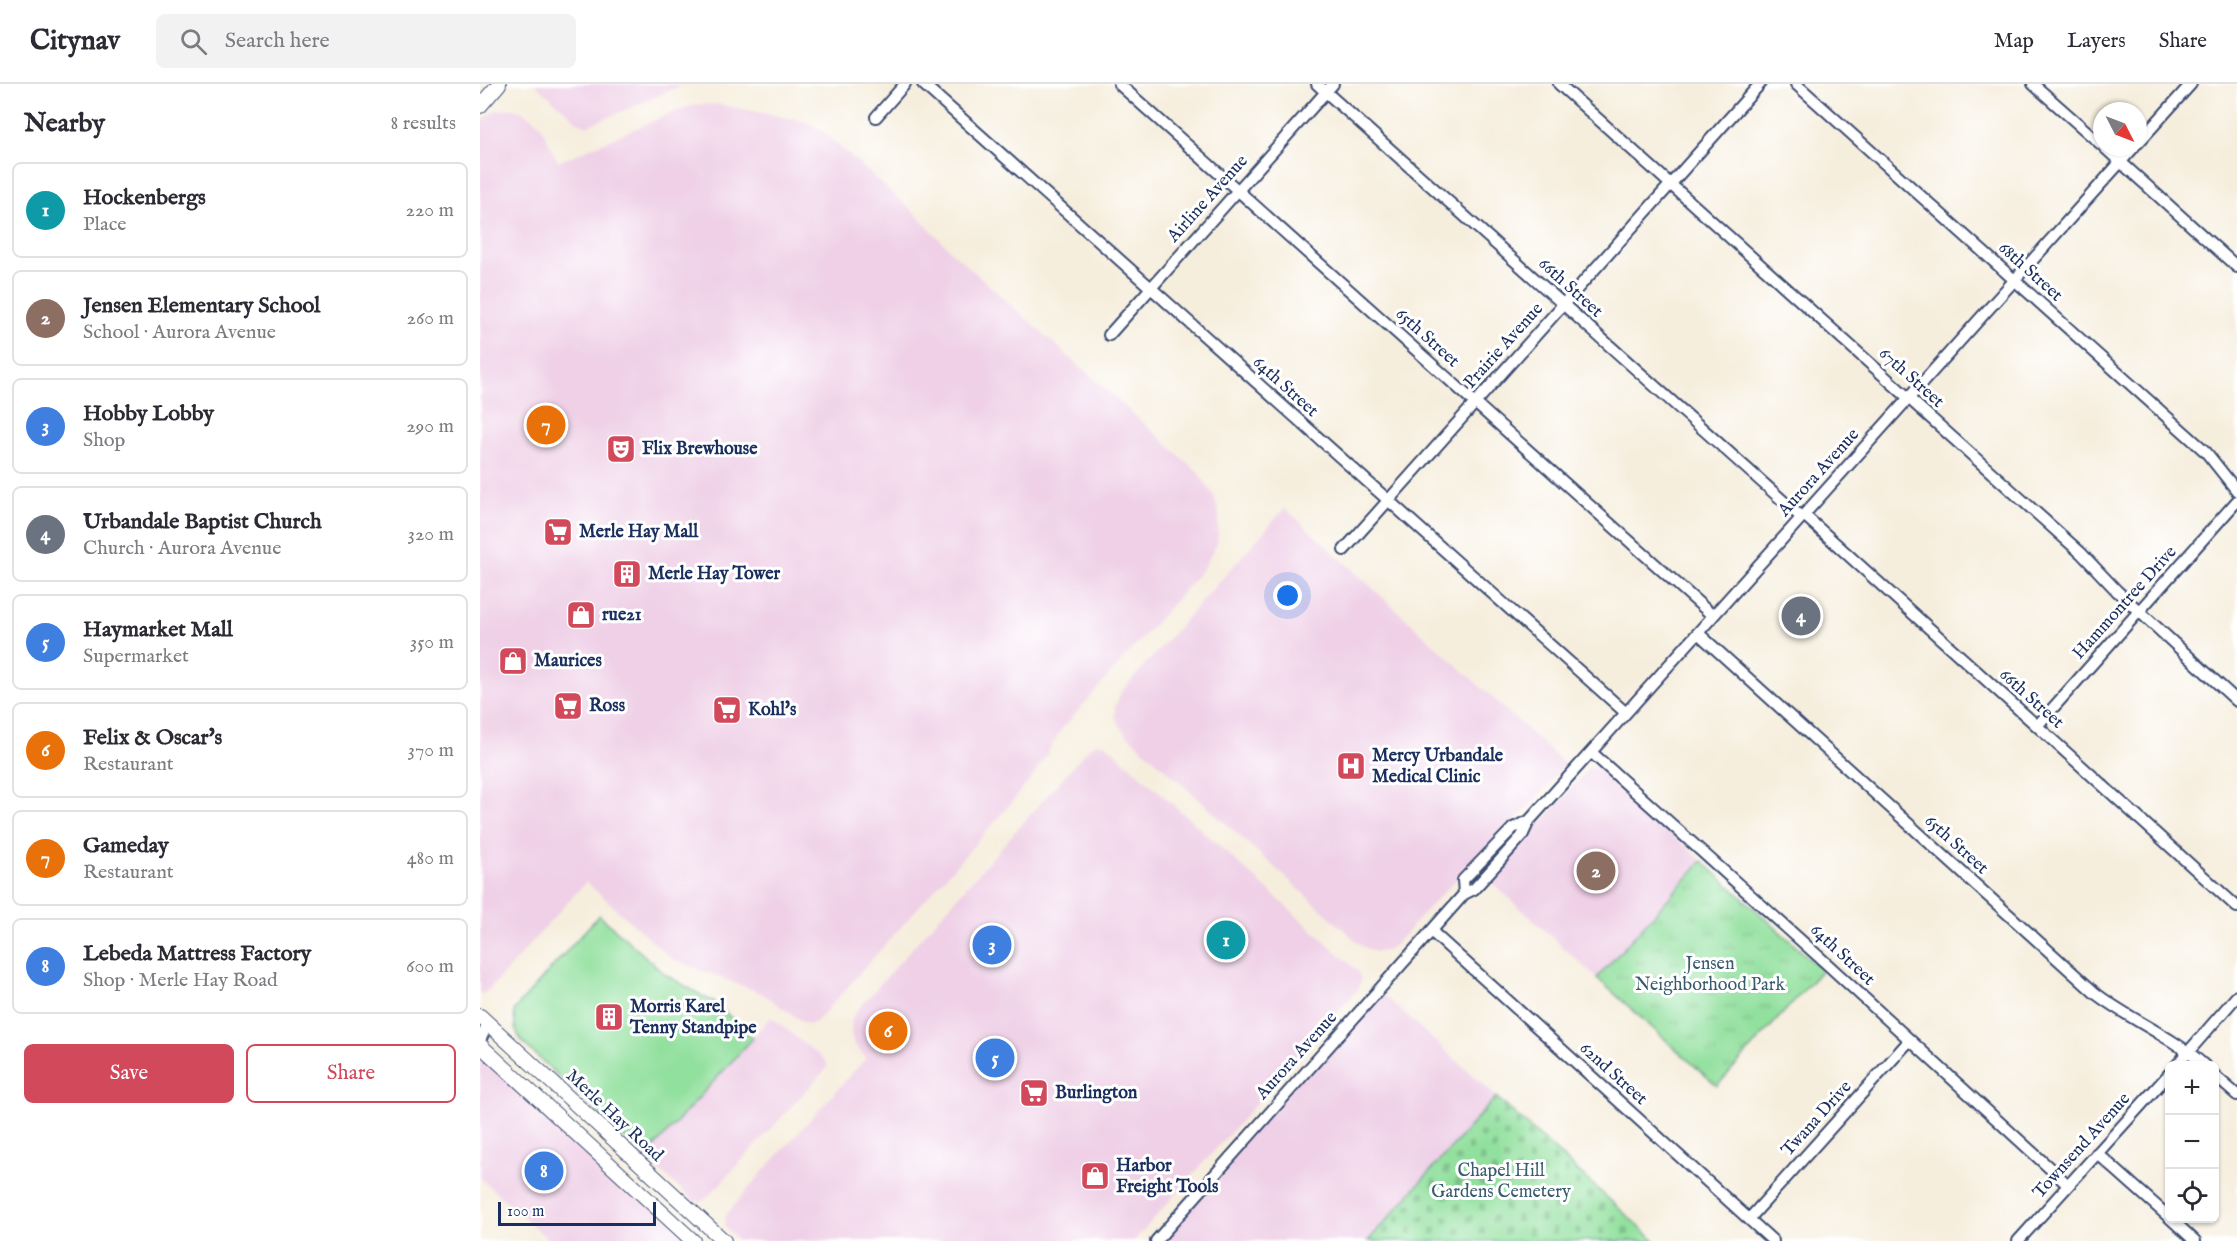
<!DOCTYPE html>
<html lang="en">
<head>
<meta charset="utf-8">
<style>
	body { margin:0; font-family:"IM FELL English",serif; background:#f2f2f3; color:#2b2b33 }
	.controls { position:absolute; right:18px; bottom:18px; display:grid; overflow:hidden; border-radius:9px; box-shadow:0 2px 4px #0004 }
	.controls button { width:54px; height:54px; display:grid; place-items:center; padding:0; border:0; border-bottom:2px solid #e1e1e2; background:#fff; color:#2b2b33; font:30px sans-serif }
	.compass { position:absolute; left:1613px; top:18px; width:54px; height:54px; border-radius:50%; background:#fff; box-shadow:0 2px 4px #0004; rotate:132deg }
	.scale { position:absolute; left:18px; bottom:15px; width:158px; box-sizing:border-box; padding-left:6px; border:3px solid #1b2f5e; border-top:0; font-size:16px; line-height:21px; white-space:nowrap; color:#1b2f5e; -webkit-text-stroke:4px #fff; paint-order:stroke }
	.you { position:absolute; left:808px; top:512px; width:21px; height:21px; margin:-15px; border:4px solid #fff; border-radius:50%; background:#1a73e8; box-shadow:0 0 0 9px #1a73e833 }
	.badge { display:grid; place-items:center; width:39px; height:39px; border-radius:50%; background:#d1495b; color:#fff; font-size:20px; font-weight:700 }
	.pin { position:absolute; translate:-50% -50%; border:3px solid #fff; box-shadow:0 2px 6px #0006 }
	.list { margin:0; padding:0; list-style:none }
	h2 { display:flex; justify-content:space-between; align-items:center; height:78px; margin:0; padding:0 24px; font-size:26px }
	h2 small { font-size:20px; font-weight:400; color:#7c7c81 }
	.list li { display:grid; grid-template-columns:39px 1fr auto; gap:18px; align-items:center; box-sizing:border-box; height:96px; margin:0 12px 12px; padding:0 12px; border:2px solid #e1e1e2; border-radius:9px }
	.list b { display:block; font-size:22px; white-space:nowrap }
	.list p { margin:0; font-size:20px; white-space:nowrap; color:#7c7c81 }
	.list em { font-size:20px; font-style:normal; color:#7c7c81 }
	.actions { display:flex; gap:12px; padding:18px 24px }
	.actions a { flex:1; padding:14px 0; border:2px solid #d1495b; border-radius:9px; text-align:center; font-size:21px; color:#d1495b }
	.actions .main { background:#d1495b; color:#fff }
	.icon { flex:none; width:33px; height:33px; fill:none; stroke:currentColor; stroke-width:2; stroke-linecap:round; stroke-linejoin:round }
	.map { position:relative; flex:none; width:1757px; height:1157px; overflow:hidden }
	header { display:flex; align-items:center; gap:36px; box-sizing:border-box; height:84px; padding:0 30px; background:#fff; border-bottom:2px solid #e1e1e2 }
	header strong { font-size:28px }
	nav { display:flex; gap:33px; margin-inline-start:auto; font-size:21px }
	.search { width:420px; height:54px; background:#f2f2f3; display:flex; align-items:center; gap:15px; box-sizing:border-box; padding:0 21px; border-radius:9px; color:#7c7c81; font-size:22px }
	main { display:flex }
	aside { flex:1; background:#fff }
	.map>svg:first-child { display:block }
	.built { fill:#efd0e7 }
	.grass { fill:#92e09e; stroke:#56887e; stroke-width:1.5 }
	.cemetery { fill:url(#cemetery-stones); stroke:#56887e; stroke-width:1.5 }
	.park { fill:url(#park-tufts); stroke:#56887e; stroke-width:1.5 }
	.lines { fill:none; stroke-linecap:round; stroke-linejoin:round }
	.minor-casing { stroke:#3c4c71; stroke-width:14 }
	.major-casing { stroke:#3c4c71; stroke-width:16 }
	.minor { stroke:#fff; stroke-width:10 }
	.major { stroke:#fff; stroke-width:14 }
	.labels { text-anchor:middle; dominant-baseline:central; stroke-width:6; stroke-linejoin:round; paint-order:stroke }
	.street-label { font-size:18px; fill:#1b2f5e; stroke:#fff }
	.poi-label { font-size:18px; font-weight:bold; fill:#1b2f5e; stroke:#fff; text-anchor:start }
	.park-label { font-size:18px; fill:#395b6e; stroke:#fff }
</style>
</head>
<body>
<header>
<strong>Citynav</strong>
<div class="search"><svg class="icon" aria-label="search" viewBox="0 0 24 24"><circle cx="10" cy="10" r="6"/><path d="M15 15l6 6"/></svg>Search here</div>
<nav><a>Map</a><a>Layers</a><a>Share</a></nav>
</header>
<main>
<aside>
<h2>Nearby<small>8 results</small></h2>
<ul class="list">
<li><span class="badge" style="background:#0f9aa8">1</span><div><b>Hockenbergs</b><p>Place</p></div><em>220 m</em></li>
<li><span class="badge" style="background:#8d6e63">2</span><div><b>Jensen Elementary School</b><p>School · Aurora Avenue</p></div><em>260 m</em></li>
<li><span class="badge" style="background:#3f7fe0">3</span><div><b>Hobby Lobby</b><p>Shop</p></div><em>290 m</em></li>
<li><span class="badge" style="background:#6b7280">4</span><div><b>Urbandale Baptist Church</b><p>Church · Aurora Avenue</p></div><em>320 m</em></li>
<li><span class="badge" style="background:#3f7fe0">5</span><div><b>Haymarket Mall</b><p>Supermarket</p></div><em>350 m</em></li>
<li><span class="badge" style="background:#e8710a">6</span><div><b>Felix &amp; Oscar's</b><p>Restaurant</p></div><em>370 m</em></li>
<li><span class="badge" style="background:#e8710a">7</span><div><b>Gameday</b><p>Restaurant</p></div><em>480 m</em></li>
<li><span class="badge" style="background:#3f7fe0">8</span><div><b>Lebeda Mattress Factory</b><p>Shop · Merle Hay Road</p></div><em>600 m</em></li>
</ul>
<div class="actions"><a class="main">Save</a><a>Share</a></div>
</aside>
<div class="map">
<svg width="1757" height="1157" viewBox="0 0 1757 1157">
	<defs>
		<pattern id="cemetery-stones" width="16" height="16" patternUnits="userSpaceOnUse" patternTransform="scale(1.5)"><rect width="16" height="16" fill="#92e09e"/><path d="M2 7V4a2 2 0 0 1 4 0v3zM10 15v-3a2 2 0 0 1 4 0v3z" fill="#7dc08a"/></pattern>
		<pattern id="park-tufts" width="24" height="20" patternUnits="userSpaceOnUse" patternTransform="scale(1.5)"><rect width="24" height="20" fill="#92e09e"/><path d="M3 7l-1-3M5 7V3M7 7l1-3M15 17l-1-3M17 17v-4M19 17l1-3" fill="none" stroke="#7dc08a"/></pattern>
	</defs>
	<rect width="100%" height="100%" fill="#fff"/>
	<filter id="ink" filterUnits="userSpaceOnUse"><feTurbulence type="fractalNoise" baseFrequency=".0167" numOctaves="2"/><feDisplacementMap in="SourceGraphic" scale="12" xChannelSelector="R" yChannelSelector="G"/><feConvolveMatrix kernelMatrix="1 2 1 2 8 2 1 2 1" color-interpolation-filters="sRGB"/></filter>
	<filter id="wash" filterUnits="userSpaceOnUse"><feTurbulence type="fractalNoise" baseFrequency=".008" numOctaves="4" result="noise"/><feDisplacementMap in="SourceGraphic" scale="24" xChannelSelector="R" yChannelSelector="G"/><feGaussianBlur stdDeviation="1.35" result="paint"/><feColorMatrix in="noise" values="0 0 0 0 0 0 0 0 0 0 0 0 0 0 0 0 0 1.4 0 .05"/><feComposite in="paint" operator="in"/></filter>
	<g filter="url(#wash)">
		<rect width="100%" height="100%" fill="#f6eedd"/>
		<!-- built -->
		<path class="built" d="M55,0H200L201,2L107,42L98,38Z
			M218,20H237L314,35L331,40L341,46L436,130L473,169L718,388L734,412L739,430L737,460L722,486L581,646L554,691L521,731L337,937L331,940L324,939L283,910L192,875L106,798L9,906L0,911V39L16,26L33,25L43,28L60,40L78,78L196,27Z
			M805,424L1085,680L1051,720L952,820L915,861L906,867L895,868L882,862L643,647L635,633V623L641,608Z
			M618,659L626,660L877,886L881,895L878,905L654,1157H257L244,1142L246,1131L280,1091L386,974L374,960L371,948L372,935L379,924L611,662Z
			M1114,683L1120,685L1222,777L1117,894L1009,796L1108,685Z
			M898,906L1017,1013L888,1157H676Z
			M291,933L346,977L347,984L227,1114L220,1118L212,1116L165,1073Z
			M0,961L213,1157H70L0,1094Z"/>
		<!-- grass -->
		<path class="grass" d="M119,831L186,891L235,919L273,954L165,1073L41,957L35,944L34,926Z"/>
		<!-- cemetery -->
		<path class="cemetery" d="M1016,1013L1175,1157H888Z"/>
		<!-- park -->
		<path class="park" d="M1222,777L1342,886L1237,1002L1117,894Z"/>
	</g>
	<g filter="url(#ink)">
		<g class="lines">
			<!-- minor casing -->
			<g class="minor-casing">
				<path id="minor" d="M443,0L1146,629
					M639,0L1233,532
					M837,0L1321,433
					M1079,0L1601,469L1637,507L1757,617
					M1316,0L1726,368L1757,407
					M1553,0L1622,61
					M396,33L425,0
					M1658,59L1711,0
					M1624,63L1757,183
					M629,251L853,0
					M1324,431L1757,823
					M864,466L1280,0
					M1218,549L1615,909C1650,936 1692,952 1725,982
					M1557,642L1757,417
					M1111,668L1347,880L1588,1101
					M984,810L983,796L1033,744L1049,737
					M951,847L1293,1157
					M0,956L8,940
					M1696,982L1757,912
					M1734,991L1757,1011
					M1617,1069L1690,1134
					M1690,1134L1715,1157
					M1269,1135L1429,957
					M676,1157L984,810L994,805L1042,752L1049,737L1654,63
					M1538,1157L1690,989"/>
			</g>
			<!-- major casing -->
			<g class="major-casing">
				<path id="major" d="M0,22L19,0
					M0,932L244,1157
					M0,961L213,1157"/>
			</g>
			<!-- minor -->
			<use href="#minor" class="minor"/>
			<!-- major -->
			<use href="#major" class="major"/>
		</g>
	</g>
	<!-- icons -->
	<defs>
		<g id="theatre-square" transform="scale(1.5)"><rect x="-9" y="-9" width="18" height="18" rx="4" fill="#d1495b" stroke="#fff"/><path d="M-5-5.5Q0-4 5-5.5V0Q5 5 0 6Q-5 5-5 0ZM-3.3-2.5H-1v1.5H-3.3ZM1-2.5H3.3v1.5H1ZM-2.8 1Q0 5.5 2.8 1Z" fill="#fff"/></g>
		<g id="supermarket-square" transform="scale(1.5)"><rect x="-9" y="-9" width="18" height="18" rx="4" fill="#d1495b" stroke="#fff"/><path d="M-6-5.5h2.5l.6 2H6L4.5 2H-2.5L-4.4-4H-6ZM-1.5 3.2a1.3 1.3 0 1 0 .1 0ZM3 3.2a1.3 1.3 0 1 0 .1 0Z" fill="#fff"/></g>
		<g id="building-square" transform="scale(1.5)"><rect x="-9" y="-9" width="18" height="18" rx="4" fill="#d1495b" stroke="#fff"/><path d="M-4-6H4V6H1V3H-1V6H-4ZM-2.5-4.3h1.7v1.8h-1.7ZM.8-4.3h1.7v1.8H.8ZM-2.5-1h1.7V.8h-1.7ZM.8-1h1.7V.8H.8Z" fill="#fff"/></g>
		<g id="shop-square" transform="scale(1.5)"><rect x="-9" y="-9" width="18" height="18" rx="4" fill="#d1495b" stroke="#fff"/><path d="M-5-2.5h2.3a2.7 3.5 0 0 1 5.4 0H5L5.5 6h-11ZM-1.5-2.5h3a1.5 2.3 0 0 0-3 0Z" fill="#fff"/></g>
		<g id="hospital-square" transform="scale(1.5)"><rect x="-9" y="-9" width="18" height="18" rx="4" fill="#d1495b" stroke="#fff"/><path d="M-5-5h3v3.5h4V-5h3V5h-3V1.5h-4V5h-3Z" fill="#fff"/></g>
	</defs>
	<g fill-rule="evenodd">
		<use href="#theatre-square" x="141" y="365"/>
		<use href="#supermarket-square" x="78" y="448"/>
		<use href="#building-square" x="147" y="490"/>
		<use href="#shop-square" x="101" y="531"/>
		<use href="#shop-square" x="33" y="577"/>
		<use href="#supermarket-square" x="88" y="622"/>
		<use href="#supermarket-square" x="247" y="626"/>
		<use href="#hospital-square" x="871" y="682"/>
		<use href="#building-square" x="129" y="933"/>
		<use href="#supermarket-square" x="554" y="1009"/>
		<use href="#shop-square" x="615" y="1092"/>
	</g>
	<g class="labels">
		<!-- street labels -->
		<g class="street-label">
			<text transform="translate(728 115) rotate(-48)">Airline Avenue</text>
			<text transform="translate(1550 188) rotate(42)">68th Street</text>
			<text transform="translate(1090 204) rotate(42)">66th Street</text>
			<text transform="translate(947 254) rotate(42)">65th Street</text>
			<text transform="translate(1024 262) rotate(-48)">Prairie Avenue</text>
			<text transform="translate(1431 294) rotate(42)">67th Street</text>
			<text transform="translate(805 303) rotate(42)">64th Street</text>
			<text transform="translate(1339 389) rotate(-48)">Aurora Avenue</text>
			<text transform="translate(1645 519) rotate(-48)">Hammontree Drive</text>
			<text transform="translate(1551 615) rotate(42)">66th Street</text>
			<text transform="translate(1476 761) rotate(42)">65th Street</text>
			<text transform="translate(1362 871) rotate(43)">64th Street</text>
			<text transform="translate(817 972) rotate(-48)">Aurora Avenue</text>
			<text transform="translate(1133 990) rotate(42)">62nd Street</text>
			<text transform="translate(134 1032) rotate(43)">Merle Hay Road</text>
			<text transform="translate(1337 1035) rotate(-48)">Twana Drive</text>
			<text transform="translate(1602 1062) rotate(-48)">Townsend Avenue</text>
		</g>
		<!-- poi labels -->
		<g class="poi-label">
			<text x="162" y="365">Flix Brewhouse</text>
			<text x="99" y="448">Merle Hay Mall</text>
			<text x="168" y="490">Merle Hay Tower</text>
			<text x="122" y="531">rue21</text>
			<text x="54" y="577">Maurices</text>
			<text x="109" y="622">Ross</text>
			<text x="268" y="626">Kohl's</text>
			<text x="892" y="672">Mercy Urbandale<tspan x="892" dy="21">Medical Clinic</tspan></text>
			<text x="150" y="923">Morris Karel<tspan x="150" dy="21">Tenny Standpipe</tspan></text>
			<text x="575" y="1009">Burlington</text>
			<text x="636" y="1082">Harbor<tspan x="636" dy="21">Freight Tools</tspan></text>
		</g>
		<!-- park labels -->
		<g class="park-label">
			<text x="1230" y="880">Jensen<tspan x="1230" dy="21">Neighborhood Park</tspan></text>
			<text x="1021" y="1087">Chapel Hill<tspan x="1021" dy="21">Gardens Cemetery</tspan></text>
		</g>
	</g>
</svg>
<div class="controls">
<button>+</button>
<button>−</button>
<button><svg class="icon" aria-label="locate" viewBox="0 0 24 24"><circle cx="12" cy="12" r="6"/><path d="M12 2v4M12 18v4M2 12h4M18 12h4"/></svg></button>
</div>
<svg class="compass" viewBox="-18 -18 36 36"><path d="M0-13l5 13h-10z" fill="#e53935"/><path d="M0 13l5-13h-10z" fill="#7c7c81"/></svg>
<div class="scale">100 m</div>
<div class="you"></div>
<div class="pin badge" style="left:746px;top:856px;background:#0f9aa8">1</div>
<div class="pin badge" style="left:1116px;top:787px;background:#8d6e63">2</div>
<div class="pin badge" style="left:512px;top:861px;background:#3f7fe0">3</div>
<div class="pin badge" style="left:1321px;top:532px;background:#6b7280">4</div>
<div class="pin badge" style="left:515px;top:974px;background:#3f7fe0">5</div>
<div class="pin badge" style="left:408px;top:947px;background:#e8710a">6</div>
<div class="pin badge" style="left:66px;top:341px;background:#e8710a">7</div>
<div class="pin badge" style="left:64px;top:1087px;background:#3f7fe0">8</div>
</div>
</main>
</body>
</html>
